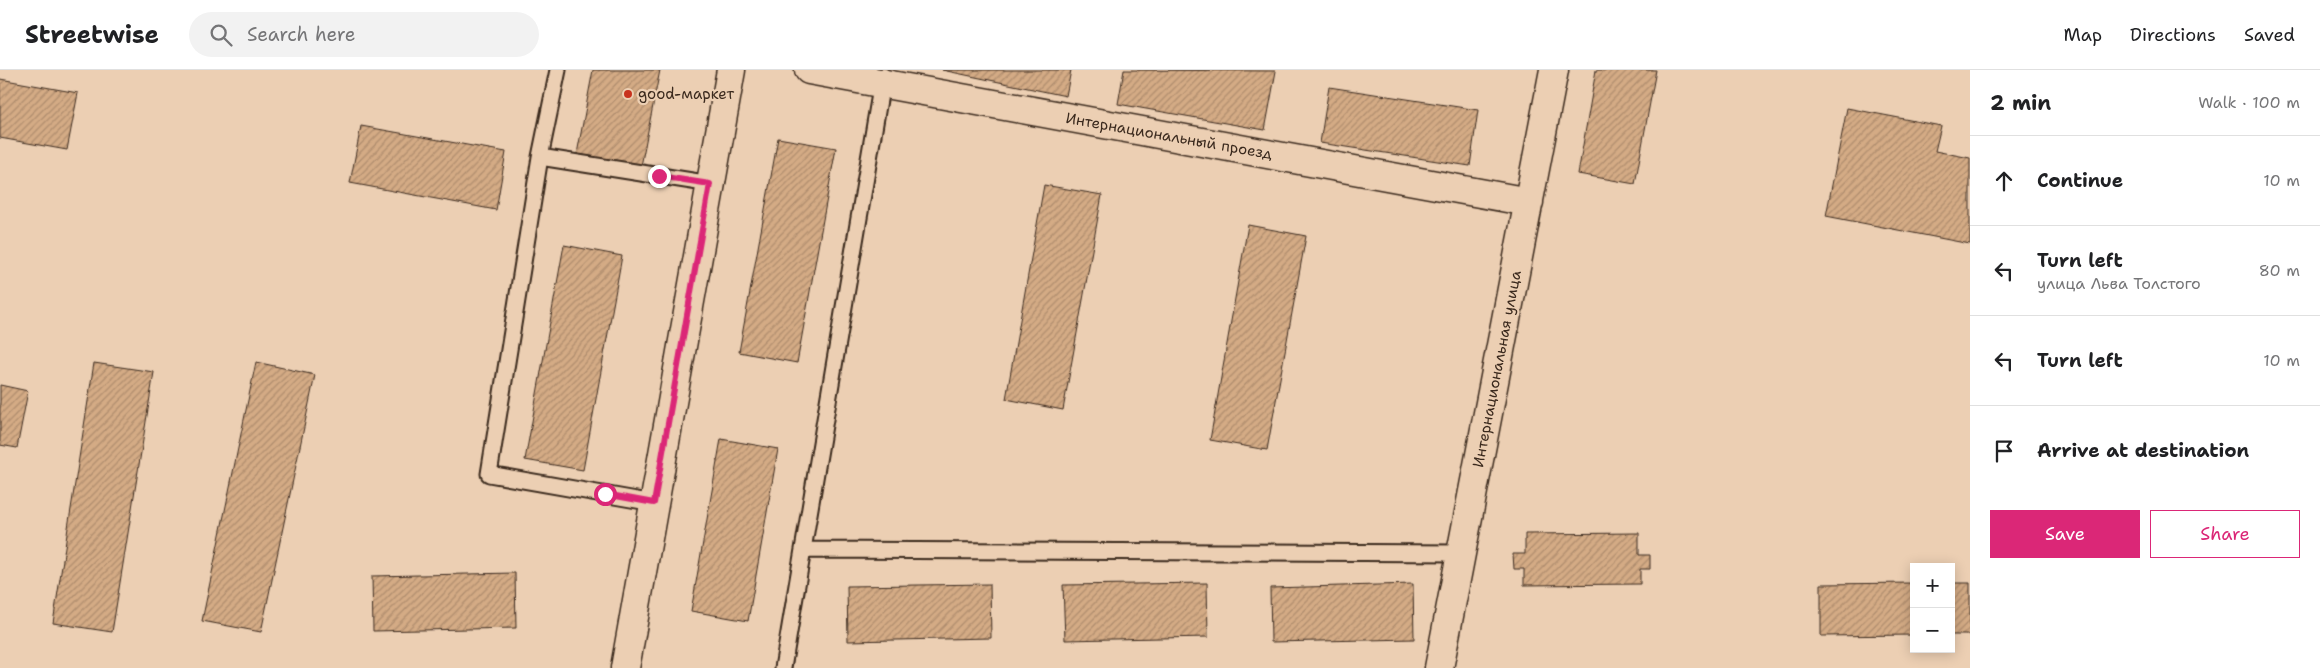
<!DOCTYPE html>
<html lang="en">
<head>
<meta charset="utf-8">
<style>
	body { margin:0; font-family:"Shantell Sans",sans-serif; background:#f2f2f2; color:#202124 }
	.controls { position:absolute; right:15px; bottom:15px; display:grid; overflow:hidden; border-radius:0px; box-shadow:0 2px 12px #0003 }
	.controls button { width:45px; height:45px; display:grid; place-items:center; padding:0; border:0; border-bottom:1px solid #e0e0e0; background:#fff; color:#202124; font:25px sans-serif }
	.stop { position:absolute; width:15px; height:15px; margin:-11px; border:4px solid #db2777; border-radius:50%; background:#fff }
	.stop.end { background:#db2777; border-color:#fff; box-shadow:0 1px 5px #0008 }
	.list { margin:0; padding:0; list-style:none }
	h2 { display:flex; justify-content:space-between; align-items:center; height:65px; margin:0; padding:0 20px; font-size:21px }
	h2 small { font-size:16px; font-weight:400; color:#757577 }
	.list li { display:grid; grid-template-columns:32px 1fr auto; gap:15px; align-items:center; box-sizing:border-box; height:90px; padding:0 20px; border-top:1px solid #e0e0e0 }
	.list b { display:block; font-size:19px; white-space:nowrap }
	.list p { margin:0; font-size:16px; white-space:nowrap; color:#757577 }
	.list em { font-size:16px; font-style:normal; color:#757577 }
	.actions { display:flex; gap:10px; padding:15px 20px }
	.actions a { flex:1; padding:11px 0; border:1px solid #db2777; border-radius:0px; text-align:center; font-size:18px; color:#db2777 }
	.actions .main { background:#db2777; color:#fff }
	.icon { flex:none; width:28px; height:28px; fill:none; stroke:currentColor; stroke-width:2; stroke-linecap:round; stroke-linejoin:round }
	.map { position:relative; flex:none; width:1970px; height:598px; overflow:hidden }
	header { display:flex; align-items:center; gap:30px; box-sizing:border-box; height:70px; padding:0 25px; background:#fff; border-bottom:1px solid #e0e0e0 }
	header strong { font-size:24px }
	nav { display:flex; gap:28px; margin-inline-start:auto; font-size:18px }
	.search { width:350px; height:45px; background:#f2f2f2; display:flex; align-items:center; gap:12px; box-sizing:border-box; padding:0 18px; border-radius:28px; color:#757577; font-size:19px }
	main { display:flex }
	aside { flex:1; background:#fff }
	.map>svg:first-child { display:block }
	.building { fill:url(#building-hatch); stroke:#3b2a1e }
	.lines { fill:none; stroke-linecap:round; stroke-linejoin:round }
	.lane-casing { stroke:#3b2a1e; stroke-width:19 }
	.street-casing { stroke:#3b2a1e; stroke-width:31 }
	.secondary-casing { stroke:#3b2a1e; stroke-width:31 }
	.lane { stroke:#eccfb3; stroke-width:15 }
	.street { stroke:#eccfb3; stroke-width:28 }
	.secondary { stroke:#eccfb3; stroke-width:28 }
	.route { stroke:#db2777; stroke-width:6 }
	.poi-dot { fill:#c8321e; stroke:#eccfb3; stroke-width:2 }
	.labels { text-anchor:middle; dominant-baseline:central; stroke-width:4.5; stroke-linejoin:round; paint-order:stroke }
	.poi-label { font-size:15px; fill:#3b2a1e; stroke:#eccfb3; text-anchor:start }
	.street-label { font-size:15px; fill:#3b2a1e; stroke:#eccfb3 }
</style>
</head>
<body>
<header>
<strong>Streetwise</strong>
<div class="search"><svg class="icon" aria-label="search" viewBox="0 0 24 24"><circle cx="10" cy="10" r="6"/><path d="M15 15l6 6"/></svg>Search here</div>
<nav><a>Map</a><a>Directions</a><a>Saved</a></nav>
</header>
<main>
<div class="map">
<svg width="1970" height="598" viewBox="0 0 1970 598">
	<defs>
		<pattern id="building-hatch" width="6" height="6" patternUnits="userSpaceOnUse" patternTransform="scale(1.25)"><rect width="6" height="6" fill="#d4ab85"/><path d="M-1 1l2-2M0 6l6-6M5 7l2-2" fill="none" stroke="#ad8b6c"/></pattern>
	</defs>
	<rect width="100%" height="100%" fill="#eccfb3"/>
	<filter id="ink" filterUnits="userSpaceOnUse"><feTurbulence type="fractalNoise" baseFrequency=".02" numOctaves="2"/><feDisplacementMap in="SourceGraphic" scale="10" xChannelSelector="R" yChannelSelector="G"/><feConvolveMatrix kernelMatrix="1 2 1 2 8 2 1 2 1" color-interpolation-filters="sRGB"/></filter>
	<g filter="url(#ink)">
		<!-- building -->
		<path class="building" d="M593,0H660L641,96L577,84Z
			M942,0H1071L1066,26Z
			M1124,0L1276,1L1265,60L1118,34Z
			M1596,0H1656L1635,114L1578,104Z
			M0,9L78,23L67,80L0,68Z
			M1329,17L1478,40L1470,96L1320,73Z
			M1847,38L1941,56L1935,81L1970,88V174L1826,146Z
			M361,56L506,82L496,140L350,113Z
			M778,68L836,78L797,293L739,282Z
			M1044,115L1102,125L1063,340L1006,329Z
			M1248,155L1306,166L1267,380L1210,370Z
			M564,175L622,186L583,400L525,390Z
			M256,292L315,305L261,562L202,551Z
			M94,293L154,302L112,562L53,553Z
			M0,315L28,321L17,378L0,375Z
			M721,369L778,379L748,551L691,541Z
			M1639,463V485H1650V499H1640V514L1524,515V499H1514L1513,484H1525V464Z
			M515,503L516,558L373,561L372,506Z
			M1207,513L1208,567L1065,570L1063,515Z
			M1914,513V565L1821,566V514Z
			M1951,513H1970V565H1951Z
			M990,514L991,568L848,571L847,516Z
			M1413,514L1414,569L1271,572L1270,518Z"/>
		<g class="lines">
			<!-- lane casing -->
			<g class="lane-casing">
				<path id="lane" d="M558,0L540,87L489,404L654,433
					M540,87L711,114
					M804,480L1461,483
					M783,598L883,6"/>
			</g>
			<!-- street casing -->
			<g class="street-casing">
				<path id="street" d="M809,0L1529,132
					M1439,598L1554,0"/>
			</g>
			<!-- secondary casing -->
			<g class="secondary-casing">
				<path id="secondary" d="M625,598L731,0"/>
			</g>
			<!-- lane -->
			<use href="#lane" class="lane"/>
			<!-- street -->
			<use href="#street" class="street"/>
			<!-- secondary -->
			<use href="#secondary" class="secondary"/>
		</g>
	</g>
	<g class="lines" filter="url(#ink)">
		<!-- route -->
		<path class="route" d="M605,424L654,433L710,114L659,106"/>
	</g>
	<!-- markers -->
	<circle class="poi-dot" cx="628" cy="24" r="5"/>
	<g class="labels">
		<!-- poi labels -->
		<g class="poi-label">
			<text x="638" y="24">good-маркет</text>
		</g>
		<!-- street labels -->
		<g class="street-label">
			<text transform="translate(1169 66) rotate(10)">Интернациональный проезд</text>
			<text transform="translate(1497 299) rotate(-79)">Интернациональная улица</text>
		</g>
	</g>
</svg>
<div class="controls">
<button>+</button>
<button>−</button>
</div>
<div class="stop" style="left:605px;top:424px"></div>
<div class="stop end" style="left:659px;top:106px"></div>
</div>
<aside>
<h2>2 min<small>Walk · 100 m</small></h2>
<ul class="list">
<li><svg class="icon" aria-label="ahead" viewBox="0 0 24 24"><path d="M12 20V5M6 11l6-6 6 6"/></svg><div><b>Continue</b></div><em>10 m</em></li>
<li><svg class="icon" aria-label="left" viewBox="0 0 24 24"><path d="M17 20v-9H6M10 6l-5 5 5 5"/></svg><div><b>Turn left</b><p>улица Льва Толстого</p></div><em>80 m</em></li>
<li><svg class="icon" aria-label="left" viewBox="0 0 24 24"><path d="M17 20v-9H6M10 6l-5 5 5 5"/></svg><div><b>Turn left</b></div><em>10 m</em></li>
<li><svg class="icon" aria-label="arrive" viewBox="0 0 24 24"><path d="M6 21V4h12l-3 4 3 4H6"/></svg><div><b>Arrive at destination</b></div></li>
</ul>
<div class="actions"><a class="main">Save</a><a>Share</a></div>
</aside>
</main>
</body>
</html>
